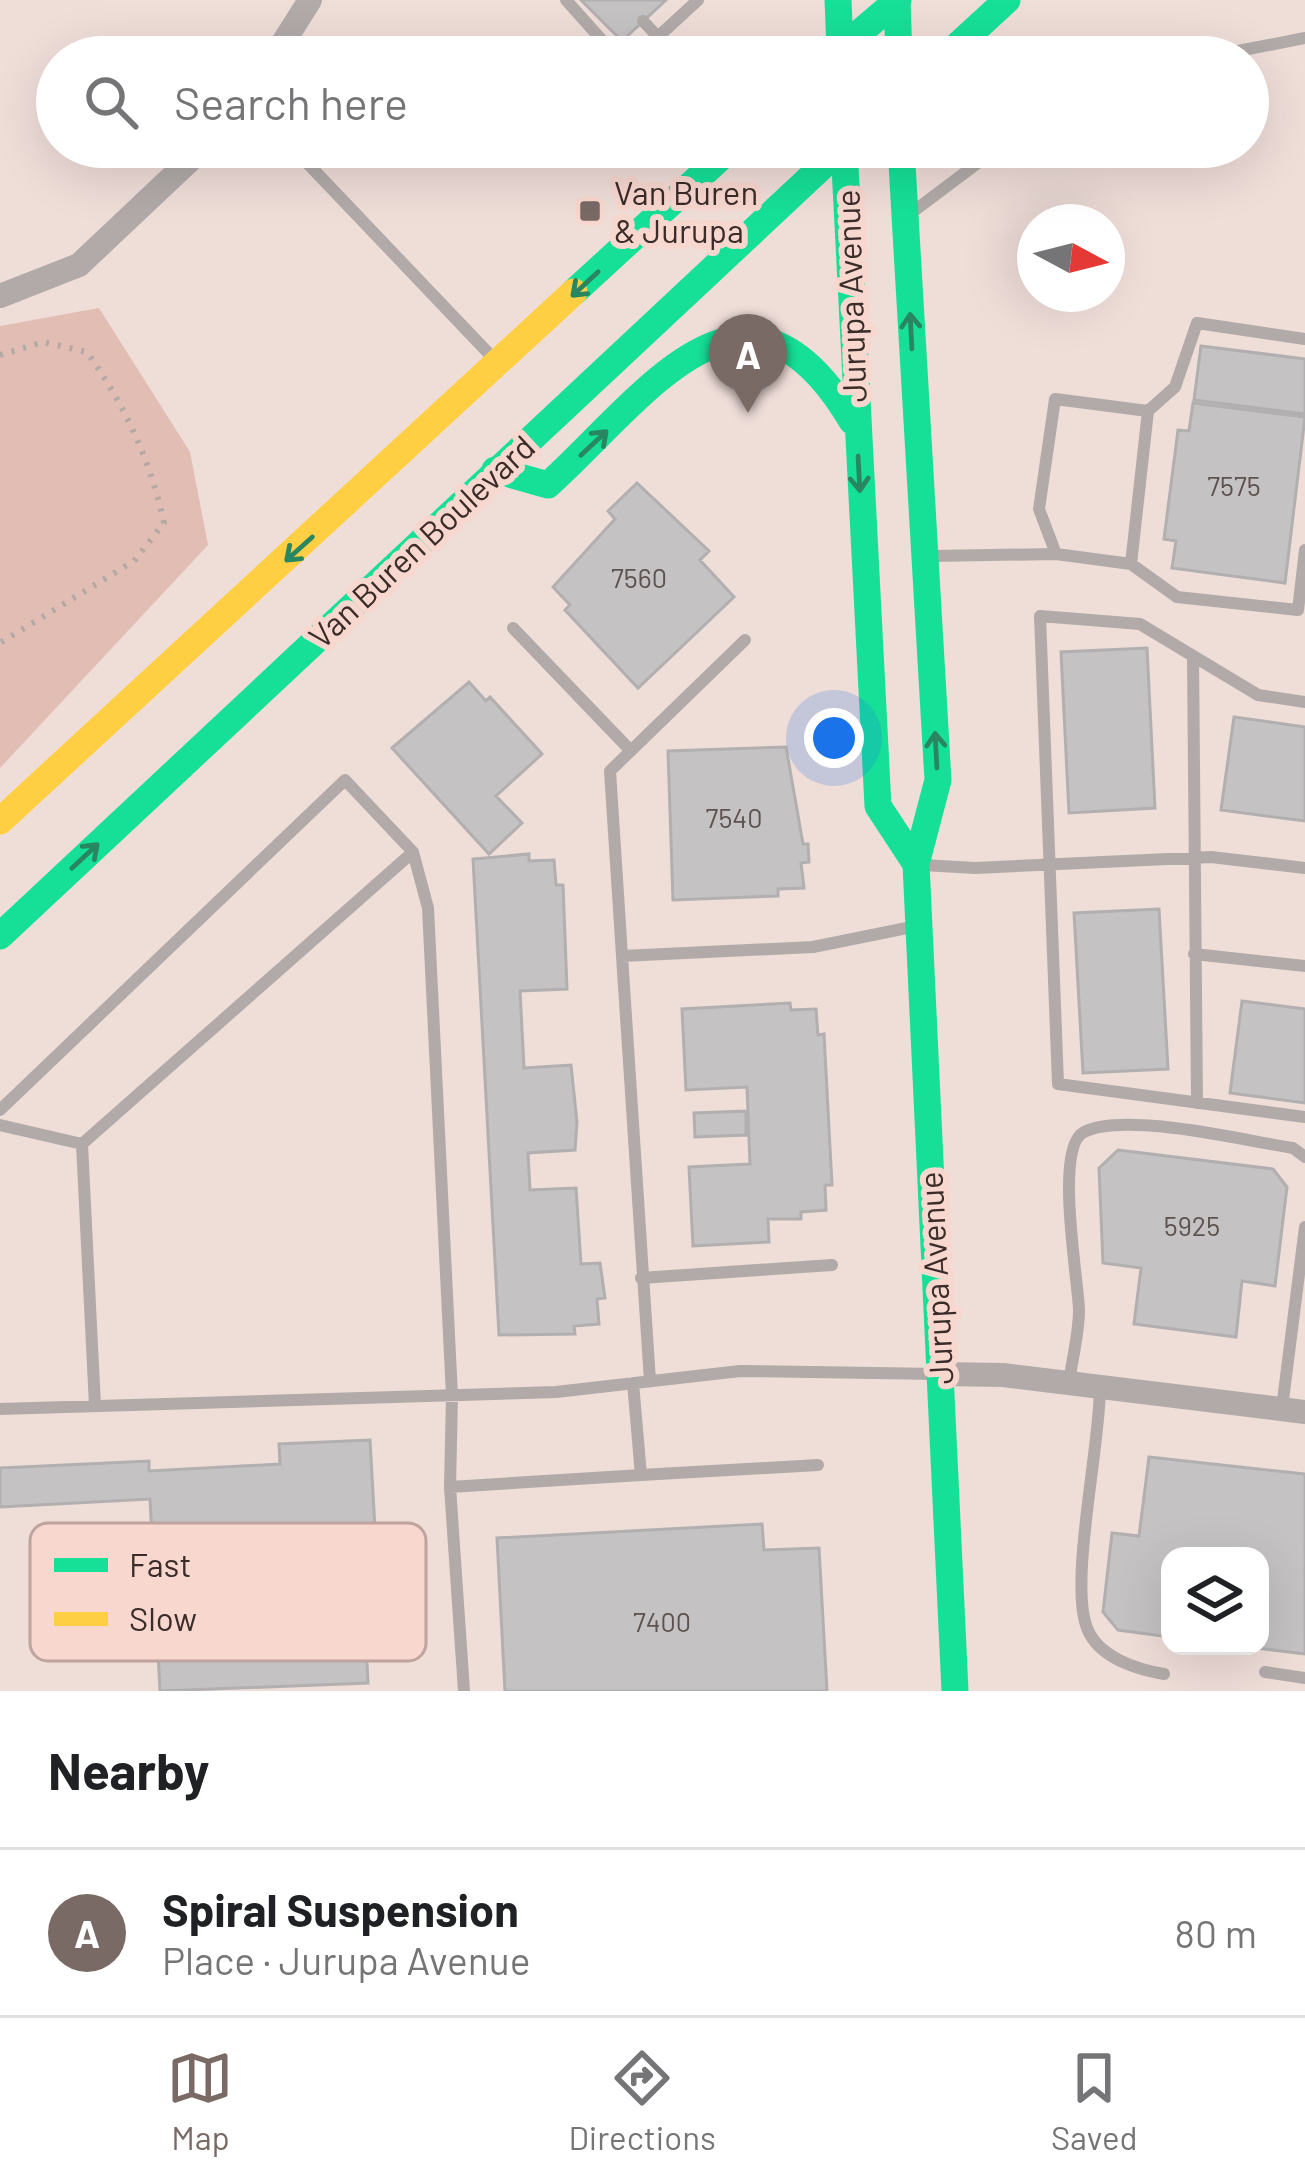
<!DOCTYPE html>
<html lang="en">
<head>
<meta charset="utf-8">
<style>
	body { margin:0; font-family:Barlow,sans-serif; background:#f6f6f6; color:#202124 }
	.controls { position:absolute; right:36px; bottom:36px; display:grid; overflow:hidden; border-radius:24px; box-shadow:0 12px 48px #0002 }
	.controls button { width:108px; height:108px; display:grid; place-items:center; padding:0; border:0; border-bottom:3px solid #e0e0e0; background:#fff; color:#202124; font:60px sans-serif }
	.compass { position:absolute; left:1017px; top:204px; width:108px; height:108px; border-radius:50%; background:#fff; box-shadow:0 12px 48px #0002; rotate:97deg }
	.you { position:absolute; left:834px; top:738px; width:42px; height:42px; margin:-30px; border:9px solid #fff; border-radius:50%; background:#1a73e8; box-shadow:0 0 0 18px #1a73e833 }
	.badge { display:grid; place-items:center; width:78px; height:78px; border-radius:50%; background:#796a66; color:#fff; font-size:39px; font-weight:700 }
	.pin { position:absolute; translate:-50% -99px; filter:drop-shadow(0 3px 6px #0008) }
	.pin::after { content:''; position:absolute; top:63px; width:42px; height:36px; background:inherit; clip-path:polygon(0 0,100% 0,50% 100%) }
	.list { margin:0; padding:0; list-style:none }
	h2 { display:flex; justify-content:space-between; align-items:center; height:156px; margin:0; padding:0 48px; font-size:51px }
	h2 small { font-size:39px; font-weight:400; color:#757577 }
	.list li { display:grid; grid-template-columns:78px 1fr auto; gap:36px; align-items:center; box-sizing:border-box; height:168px; padding:0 48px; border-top:3px solid #e0e0e0 }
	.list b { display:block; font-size:45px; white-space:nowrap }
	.list p { margin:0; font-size:39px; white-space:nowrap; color:#757577 }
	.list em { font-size:39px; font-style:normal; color:#757577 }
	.icon { flex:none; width:66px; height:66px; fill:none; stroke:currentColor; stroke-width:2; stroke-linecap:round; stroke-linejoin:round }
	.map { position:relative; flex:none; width:1305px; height:1691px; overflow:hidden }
	.search { position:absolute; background:#fff; box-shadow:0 12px 48px #0002; left:36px; right:36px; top:36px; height:132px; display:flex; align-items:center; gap:30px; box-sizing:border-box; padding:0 42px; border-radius:66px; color:#757577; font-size:45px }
	.sheet { height:324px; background:#fff }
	nav { display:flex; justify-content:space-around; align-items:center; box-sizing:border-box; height:168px; border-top:3px solid #e0e0e0; background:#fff; font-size:33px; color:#757577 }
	nav a { display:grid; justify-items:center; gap:6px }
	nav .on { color:#796a66 }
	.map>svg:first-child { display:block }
	.green { fill:#e2bdb4 }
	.building { fill:#c5c2c3; stroke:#b2afb0; stroke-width:3 }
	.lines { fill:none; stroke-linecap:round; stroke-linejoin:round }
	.path { stroke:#b2a9a7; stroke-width:6; stroke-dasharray:3 9; stroke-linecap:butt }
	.lane { stroke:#b1aaa8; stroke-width:12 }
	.street { stroke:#b1aaa8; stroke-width:24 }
	.fast { stroke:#16e098; stroke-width:27 }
	.slow { stroke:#ffcf43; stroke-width:27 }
	.oneway { stroke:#288660 }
	.poi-dot { fill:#796a66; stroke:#f8d7cf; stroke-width:4.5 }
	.labels { text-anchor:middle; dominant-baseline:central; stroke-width:12; stroke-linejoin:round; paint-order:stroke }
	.number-label { font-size:27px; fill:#5c5250 }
	.poi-label { font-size:33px; fill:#392c29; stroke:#f8d7cf; text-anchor:start }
	.street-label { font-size:33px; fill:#392c29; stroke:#f8d7cf }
	.key { fill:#f8d7cf; stroke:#bfa49d; stroke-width:3 }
	.key-label { font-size:33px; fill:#392c29 }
</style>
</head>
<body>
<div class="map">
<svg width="1305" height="1691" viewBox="0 0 1305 1691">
	<rect width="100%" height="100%" fill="#efddd8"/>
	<!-- green -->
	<path class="green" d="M99,308L190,452L208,545L0,768V326Z"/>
	<!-- building -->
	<path class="building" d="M581,0H666L622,41Z
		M1201,346L1305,359V414L1194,400Z
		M1193,403L1305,417L1285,583L1172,568L1176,541L1164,539L1178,430L1189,431Z
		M637,483L709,551L700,560L734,597L638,688L565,610L570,605L553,587L615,519L608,511Z
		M1147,648L1155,808L1069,813L1061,652Z
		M469,682L486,701L490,697L542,754L496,796L522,823L489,854L392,748Z
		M1234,717L1305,727V821L1221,810Z
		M786,747L803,844H808L809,862L801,863L804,888L778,889V896L673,900L668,751Z
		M529,854V861L554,860L556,885H563L567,989L520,991L524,1068L571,1065L577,1122L575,1150L528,1153L530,1190L576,1188L581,1264L600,1263L605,1298L597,1299L599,1324L574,1326L575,1334L499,1335L473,859Z
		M1159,909L1168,1069L1083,1073L1074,913Z
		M1242,1001L1305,1009V1103L1230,1093Z
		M790,1003L791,1010L816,1009L818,1035L824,1034L832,1185H825L826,1210L801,1212V1219H768L769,1242L693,1246L689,1167L750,1164L747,1087L686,1090L682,1009Z
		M746,1111V1135L695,1137L694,1113Z
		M1118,1150L1273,1169L1287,1187L1275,1286L1242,1281L1236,1337L1134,1324L1141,1268L1103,1263L1099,1168Z
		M370,1440L376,1547L361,1548L368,1683L160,1691L150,1499L0,1507V1468L149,1461V1471L280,1464L279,1444Z
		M1149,1457L1305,1474V1654L1241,1646H1260V1556H1170V1637L1118,1630L1103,1612L1112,1533L1139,1536Z
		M762,1524L764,1550L819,1548L827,1691H505L497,1538Z"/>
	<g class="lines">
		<!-- path -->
		<path class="path" d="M0,355L43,342L87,352C124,404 150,459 164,523L134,561L0,643"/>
		<!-- lane -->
		<path class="lane" d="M566,0L617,57
			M643,21L658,37
			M636,57L698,0
			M1207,57L1305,38
			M292,147L494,359
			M910,214L999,147
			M1148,411L1175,387L1197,323L1305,339
			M932,556L1056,554L1131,564L1148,411L1055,399L1039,509L1056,554
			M1131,564L1177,597L1298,610L1305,550
			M513,628L631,751
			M1193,656L1197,1103
			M1305,702L1258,695L1140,624L1040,616L1058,1084L1305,1117
			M923,865L975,868L1211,857L1305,868
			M1194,954L1305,966
			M622,956L610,771L745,640
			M0,1110L345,780L413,852L428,908L452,1396L450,1487
			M0,1125L82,1144L95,1406
			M82,1144L413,852
			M641,1278L832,1265
			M650,1381L622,956L813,947L917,926
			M633,1383L641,1475L818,1465
			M1069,1383C1072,1359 1079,1334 1079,1310C1078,1278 1054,1147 1084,1132C1125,1111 1246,1141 1293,1148L1305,1157
			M1100,1387C1100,1447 1069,1582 1087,1628C1098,1657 1136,1669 1164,1674
			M1282,1408L1305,1227
			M0,1409L556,1392L740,1371L938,1374
			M1265,1672L1305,1678
			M464,1691L450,1487L641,1475"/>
		<!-- street -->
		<path class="street" d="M274,57L310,0
			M0,296L79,265L204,147
			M939,1374L1003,1375L1305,1412"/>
		<!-- fast -->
		<path class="fast" d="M838,0L840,49
			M897,0L899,57
			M831,57L898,0
			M945,57L1007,0
			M844,147L878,806L916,864
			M901,147L938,780L916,864L955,1691
			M574,292L732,147
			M495,470L548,485C648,394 746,243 852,421
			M0,936L843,147"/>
		<!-- slow -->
		<path class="slow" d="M0,821L574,292"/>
	</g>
	<!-- one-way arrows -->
	<defs><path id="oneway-shaft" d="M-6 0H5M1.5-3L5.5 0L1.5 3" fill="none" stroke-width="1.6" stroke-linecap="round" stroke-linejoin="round" transform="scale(3)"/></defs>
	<g class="oneway">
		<use href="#oneway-shaft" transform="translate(585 284) rotate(137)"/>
		<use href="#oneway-shaft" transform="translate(911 331) rotate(-93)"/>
		<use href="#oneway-shaft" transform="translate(594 443) rotate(-43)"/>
		<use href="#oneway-shaft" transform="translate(859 474) rotate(87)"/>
		<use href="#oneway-shaft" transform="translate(299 549) rotate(138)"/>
		<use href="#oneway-shaft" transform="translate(936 750) rotate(-93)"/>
		<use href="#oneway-shaft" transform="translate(85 856) rotate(-43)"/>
	</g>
	<!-- markers -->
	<rect class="poi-dot" x="578" y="199" width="24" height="24" rx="6"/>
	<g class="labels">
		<!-- number labels -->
		<g class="number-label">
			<text x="1234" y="485">7575</text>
			<text x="639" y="577">7560</text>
			<text x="734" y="817">7540</text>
			<text x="1192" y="1225">5925</text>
			<text x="662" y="1621">7400</text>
		</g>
		<!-- poi labels -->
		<g class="poi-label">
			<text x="614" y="192">Van Buren<tspan x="614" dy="38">&amp; Jurupa</tspan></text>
		</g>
		<!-- street labels -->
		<g class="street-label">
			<text transform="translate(850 296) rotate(-92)">Jurupa Avenue</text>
			<text transform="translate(421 541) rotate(-43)">Van Buren Boulevard</text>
			<text transform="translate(935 1278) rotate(-93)">Jurupa Avenue</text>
		</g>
	</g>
	<!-- legend -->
	<rect x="30" y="1523" width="396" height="138" rx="18" class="key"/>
	<rect x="54" y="1558" width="54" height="14" fill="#16e098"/>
	<rect x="54" y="1612" width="54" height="14" fill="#ffcf43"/>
	<g class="key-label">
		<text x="129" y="1577">Fast</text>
		<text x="129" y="1631">Slow</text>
	</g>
</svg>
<div class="controls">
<button><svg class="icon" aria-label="layers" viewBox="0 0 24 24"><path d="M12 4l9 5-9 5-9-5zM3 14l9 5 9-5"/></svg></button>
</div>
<svg class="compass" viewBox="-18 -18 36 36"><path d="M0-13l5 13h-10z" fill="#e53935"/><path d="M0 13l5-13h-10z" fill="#757577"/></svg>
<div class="you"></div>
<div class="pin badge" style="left:748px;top:413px">A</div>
<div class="search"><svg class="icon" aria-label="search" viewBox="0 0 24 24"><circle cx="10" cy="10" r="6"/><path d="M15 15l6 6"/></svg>Search here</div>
</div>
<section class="sheet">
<h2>Nearby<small></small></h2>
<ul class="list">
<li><span class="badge">A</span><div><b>Spiral Suspension</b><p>Place · Jurupa Avenue</p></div><em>80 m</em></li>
</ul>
</section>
<nav>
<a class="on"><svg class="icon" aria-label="map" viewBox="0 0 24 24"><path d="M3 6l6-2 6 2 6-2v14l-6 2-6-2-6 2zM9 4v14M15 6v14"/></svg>Map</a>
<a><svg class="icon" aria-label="directions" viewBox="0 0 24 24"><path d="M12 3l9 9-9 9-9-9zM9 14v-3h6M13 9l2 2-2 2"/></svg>Directions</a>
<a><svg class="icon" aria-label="saved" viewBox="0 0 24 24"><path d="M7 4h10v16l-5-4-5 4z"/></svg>Saved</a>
</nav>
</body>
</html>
